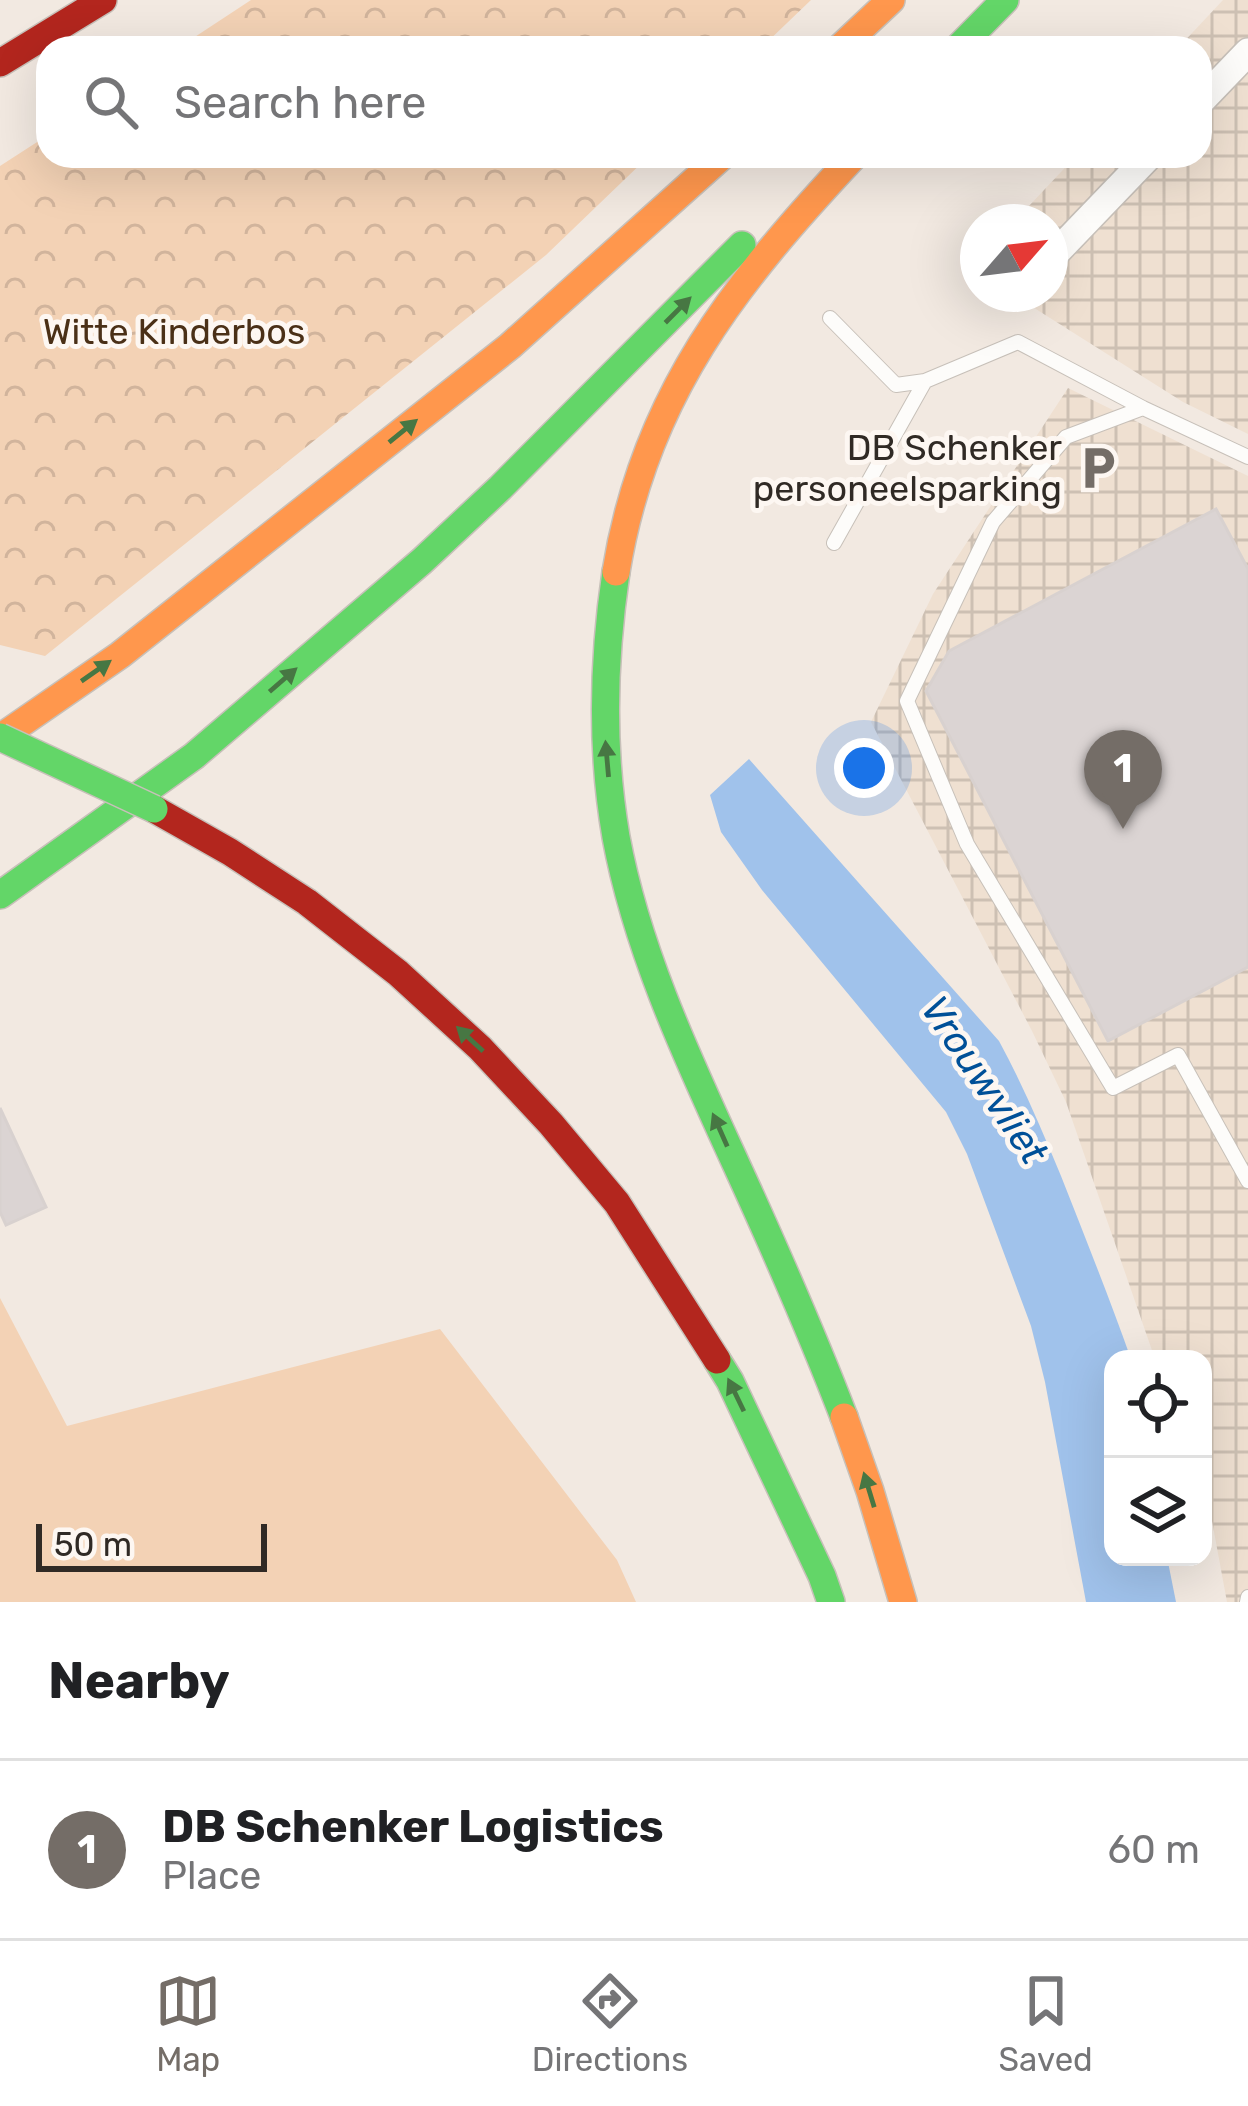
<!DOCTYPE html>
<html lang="en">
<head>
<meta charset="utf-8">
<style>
	body { margin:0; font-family:Rubik,sans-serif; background:#f6f6f6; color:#202124 }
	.controls { position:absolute; right:36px; bottom:36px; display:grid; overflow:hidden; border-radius:24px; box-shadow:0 12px 48px #0002 }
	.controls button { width:108px; height:108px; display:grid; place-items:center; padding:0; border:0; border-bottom:3px solid #e0e0e0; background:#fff; color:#202124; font:60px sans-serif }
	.compass { position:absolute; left:960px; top:204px; width:108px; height:108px; border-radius:50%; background:#fff; box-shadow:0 12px 48px #0002; rotate:62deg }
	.scale { position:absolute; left:36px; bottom:30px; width:231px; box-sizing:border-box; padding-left:12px; border:6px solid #302a25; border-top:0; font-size:33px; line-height:42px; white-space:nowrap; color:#302a25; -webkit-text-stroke:9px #fdf7f2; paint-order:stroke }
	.you { position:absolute; left:864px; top:768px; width:42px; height:42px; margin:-30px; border:9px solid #fff; border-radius:50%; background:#1a73e8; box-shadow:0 0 0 18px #1a73e833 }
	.badge { display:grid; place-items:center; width:78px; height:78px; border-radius:50%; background:#746d67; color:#fff; font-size:39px; font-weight:700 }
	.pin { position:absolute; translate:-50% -99px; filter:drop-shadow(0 3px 6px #0008) }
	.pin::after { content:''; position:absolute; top:63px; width:42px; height:36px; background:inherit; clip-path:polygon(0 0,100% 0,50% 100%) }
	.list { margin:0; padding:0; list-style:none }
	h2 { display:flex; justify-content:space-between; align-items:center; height:156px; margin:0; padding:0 48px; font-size:51px }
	h2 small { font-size:39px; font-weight:400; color:#757577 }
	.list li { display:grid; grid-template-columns:78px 1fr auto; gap:36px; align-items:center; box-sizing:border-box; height:180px; padding:0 48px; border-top:3px solid #e0e0e0 }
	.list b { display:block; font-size:45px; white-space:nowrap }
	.list p { margin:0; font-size:39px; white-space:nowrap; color:#757577 }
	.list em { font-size:39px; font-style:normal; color:#757577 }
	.icon { flex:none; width:66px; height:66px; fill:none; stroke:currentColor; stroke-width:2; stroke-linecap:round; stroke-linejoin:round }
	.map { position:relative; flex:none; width:1248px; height:1602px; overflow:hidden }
	.search { position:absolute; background:#fff; box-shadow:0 12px 48px #0002; left:36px; right:36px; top:36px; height:132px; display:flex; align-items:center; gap:30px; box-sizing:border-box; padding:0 42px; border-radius:36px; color:#757577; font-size:45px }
	.sheet { height:336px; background:#fff }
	nav { display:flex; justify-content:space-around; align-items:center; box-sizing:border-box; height:168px; border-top:3px solid #e0e0e0; background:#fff; font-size:33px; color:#757577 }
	nav a { display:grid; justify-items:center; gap:6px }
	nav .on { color:#746d67 }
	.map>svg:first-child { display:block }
	.industrial { fill:url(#industrial-grid) }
	.grass { fill:#f3d2b5 }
	.forest { fill:url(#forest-crowns) }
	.water { fill:#a0c2eb }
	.building { fill:#dbd4d3; stroke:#d8d1cf; stroke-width:3 }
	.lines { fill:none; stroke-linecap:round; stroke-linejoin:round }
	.lane-casing { stroke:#c7c0b9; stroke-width:16 }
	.street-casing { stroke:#c7c0b9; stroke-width:30 }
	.fast-casing { stroke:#c7c0b9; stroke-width:30 }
	.slow-casing { stroke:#c7c0b9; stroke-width:30 }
	.jam-casing { stroke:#c7c0b9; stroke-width:30 }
	.lane { stroke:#fdfcfa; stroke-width:14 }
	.street { stroke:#fdfcfa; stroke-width:27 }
	.fast { stroke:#63d668; stroke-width:27 }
	.slow { stroke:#ff974d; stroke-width:27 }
	.jam { stroke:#b3261e; stroke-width:27 }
	.fast-bridge-casing { stroke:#c7c0b9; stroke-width:30; stroke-linecap:butt }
	.fast-bridge { stroke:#63d668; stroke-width:27 }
	.oneway { fill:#477743 }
	.labels { text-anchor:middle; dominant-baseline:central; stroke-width:10; stroke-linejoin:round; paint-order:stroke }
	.park-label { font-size:36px; fill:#4a3017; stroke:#fdf7f2 }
	.poi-label { font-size:36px; fill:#302a25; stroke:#fdf7f2; text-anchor:end }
	.water-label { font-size:39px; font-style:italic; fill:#005098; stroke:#fdf7f2 }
</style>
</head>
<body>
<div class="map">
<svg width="1248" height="1602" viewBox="0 0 1248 1602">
	<defs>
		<pattern id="industrial-grid" width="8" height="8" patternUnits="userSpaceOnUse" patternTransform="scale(3)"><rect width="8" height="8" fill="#efe0d1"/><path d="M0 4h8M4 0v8" fill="none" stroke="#cdc0b3"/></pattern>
		<pattern id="forest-crowns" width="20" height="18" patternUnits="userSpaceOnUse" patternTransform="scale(3)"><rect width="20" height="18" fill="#f3d2b5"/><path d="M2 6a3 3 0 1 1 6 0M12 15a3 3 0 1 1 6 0" fill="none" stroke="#d1b49c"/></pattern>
	</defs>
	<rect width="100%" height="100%" fill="#f2e9e1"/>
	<!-- industrial -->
	<path class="industrial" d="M1223,0H1248V434L1183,402L1012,294H1050V222H1014L1076,156H1200V48H1178Z
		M1068,388L1248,476V1602H1227L1212,1521L1203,1496V1359H1155L1066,1102L1032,1031L871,722L933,594Z"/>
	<!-- grass -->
	<path class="grass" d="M0,1298L67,1426L440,1329L617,1560L636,1602H0Z"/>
	<!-- forest -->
	<path class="forest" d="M251,0H811L761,48H178Z
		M48,135V156H649L546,255L45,656L0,645V166Z"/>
	<!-- water -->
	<path class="water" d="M749,759L999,1041C1023,1085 1042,1130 1061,1176C1085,1237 1109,1297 1131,1359H1113V1557H1167L1176,1602H1086L1045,1382L1031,1326L967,1154L946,1112L762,890L721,832L710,795Z"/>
	<!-- building -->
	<path class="building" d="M1216,509L1248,569V967L1108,1041L926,691L949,651Z
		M0,1108L46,1207L6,1225L0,1212Z"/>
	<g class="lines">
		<!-- lane casing -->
		<g class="lane-casing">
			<path id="lane" d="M830,318L896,385L925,381
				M1143,408L1066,437L993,522L907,701L967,844L1113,1088L1178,1055L1248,1181
				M834,543L925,381L1018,342L1143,408L1248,457
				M1247,1602L1248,1597"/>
		</g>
		<!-- street casing -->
		<g class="street-casing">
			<path id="street" d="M1200,102L1248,52
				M1050,259L1149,156"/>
		</g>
		<!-- fast casing -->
		<g class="fast-casing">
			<path id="fast" d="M958,48L1005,0
				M616,572C603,660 601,750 616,837C637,951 688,1059 736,1164C774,1247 811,1331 844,1417
				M0,895L194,756L422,561L500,488L742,245
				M717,1360L730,1381L822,1576L831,1602"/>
		</g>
		<!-- slow casing -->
		<g class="slow-casing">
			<path id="slow" d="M840,48L891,0
				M616,572C644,396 736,282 854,156
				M0,738L120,655L510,346L722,156
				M844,1417L870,1491L903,1602"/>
		</g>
		<!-- jam casing -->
		<g class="jam-casing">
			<path id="jam" d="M0,63L103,0
				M154,809L230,852L307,902L398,973L480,1048L551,1124L617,1203L717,1360"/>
		</g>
		<!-- lane -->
		<use href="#lane" class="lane"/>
		<!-- street -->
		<use href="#street" class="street"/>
		<!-- fast -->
		<use href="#fast" class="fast"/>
		<!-- slow -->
		<use href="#slow" class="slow"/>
		<!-- jam -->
		<use href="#jam" class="jam"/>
		<!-- fast-bridge casing -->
		<g class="fast-bridge-casing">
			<path id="fast-bridge" d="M0,737L154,809"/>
		</g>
		<!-- fast-bridge -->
		<use href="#fast-bridge" class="fast-bridge"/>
	</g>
	<!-- one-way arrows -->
	<defs><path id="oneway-solid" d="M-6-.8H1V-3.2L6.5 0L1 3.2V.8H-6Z" transform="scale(3)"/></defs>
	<g class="oneway">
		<use href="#oneway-solid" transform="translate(678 310) rotate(-45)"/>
		<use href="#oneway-solid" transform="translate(403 431) rotate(-39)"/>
		<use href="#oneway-solid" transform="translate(96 671) rotate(-35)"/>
		<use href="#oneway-solid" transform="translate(283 680) rotate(-41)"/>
		<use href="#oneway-solid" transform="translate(607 759) rotate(-95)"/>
		<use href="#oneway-solid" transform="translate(470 1039) rotate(-137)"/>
		<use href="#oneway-solid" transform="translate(720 1130) rotate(-114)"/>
		<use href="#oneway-solid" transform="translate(736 1395) rotate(-116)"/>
		<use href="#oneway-solid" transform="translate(869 1490) rotate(-107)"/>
	</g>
	<!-- icons -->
	<defs>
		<g id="parking-bare" transform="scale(3.6)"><path d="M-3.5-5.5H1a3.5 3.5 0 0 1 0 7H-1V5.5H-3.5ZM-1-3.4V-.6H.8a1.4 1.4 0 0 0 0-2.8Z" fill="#746d67" stroke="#fdf7f2" stroke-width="2.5" paint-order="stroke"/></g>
	</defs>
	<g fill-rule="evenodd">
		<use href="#parking-bare" x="1098" y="468"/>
	</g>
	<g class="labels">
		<!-- park labels -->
		<g class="park-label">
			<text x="174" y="331">Witte Kinderbos</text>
		</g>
		<!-- poi labels -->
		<g class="poi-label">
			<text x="1062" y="447">DB Schenker<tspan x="1062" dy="41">personeelsparking</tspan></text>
		</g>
		<!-- water labels -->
		<g class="water-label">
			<text transform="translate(984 1080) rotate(56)">Vrouwvliet</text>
		</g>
	</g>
</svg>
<div class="controls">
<button><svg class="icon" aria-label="locate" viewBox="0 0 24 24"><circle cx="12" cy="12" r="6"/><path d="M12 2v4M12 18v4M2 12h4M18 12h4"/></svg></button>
<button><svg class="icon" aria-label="layers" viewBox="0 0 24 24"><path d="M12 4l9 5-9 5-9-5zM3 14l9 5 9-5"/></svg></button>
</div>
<svg class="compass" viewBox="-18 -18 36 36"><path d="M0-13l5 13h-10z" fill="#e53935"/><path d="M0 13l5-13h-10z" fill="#757577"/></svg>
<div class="scale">50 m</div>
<div class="you"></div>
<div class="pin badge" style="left:1123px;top:829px">1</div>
<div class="search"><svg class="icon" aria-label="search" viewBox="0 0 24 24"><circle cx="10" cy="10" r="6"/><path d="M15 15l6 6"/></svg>Search here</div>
</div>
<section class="sheet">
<h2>Nearby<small></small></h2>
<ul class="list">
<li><span class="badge">1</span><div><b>DB Schenker Logistics</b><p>Place</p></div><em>60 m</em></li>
</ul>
</section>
<nav>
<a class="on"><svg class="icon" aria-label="map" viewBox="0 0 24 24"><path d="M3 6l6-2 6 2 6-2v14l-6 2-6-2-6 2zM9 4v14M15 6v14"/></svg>Map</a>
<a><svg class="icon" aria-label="directions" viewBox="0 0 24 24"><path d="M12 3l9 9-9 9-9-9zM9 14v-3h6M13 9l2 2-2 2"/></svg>Directions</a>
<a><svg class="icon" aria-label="saved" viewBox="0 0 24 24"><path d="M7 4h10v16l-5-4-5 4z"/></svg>Saved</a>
</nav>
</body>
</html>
